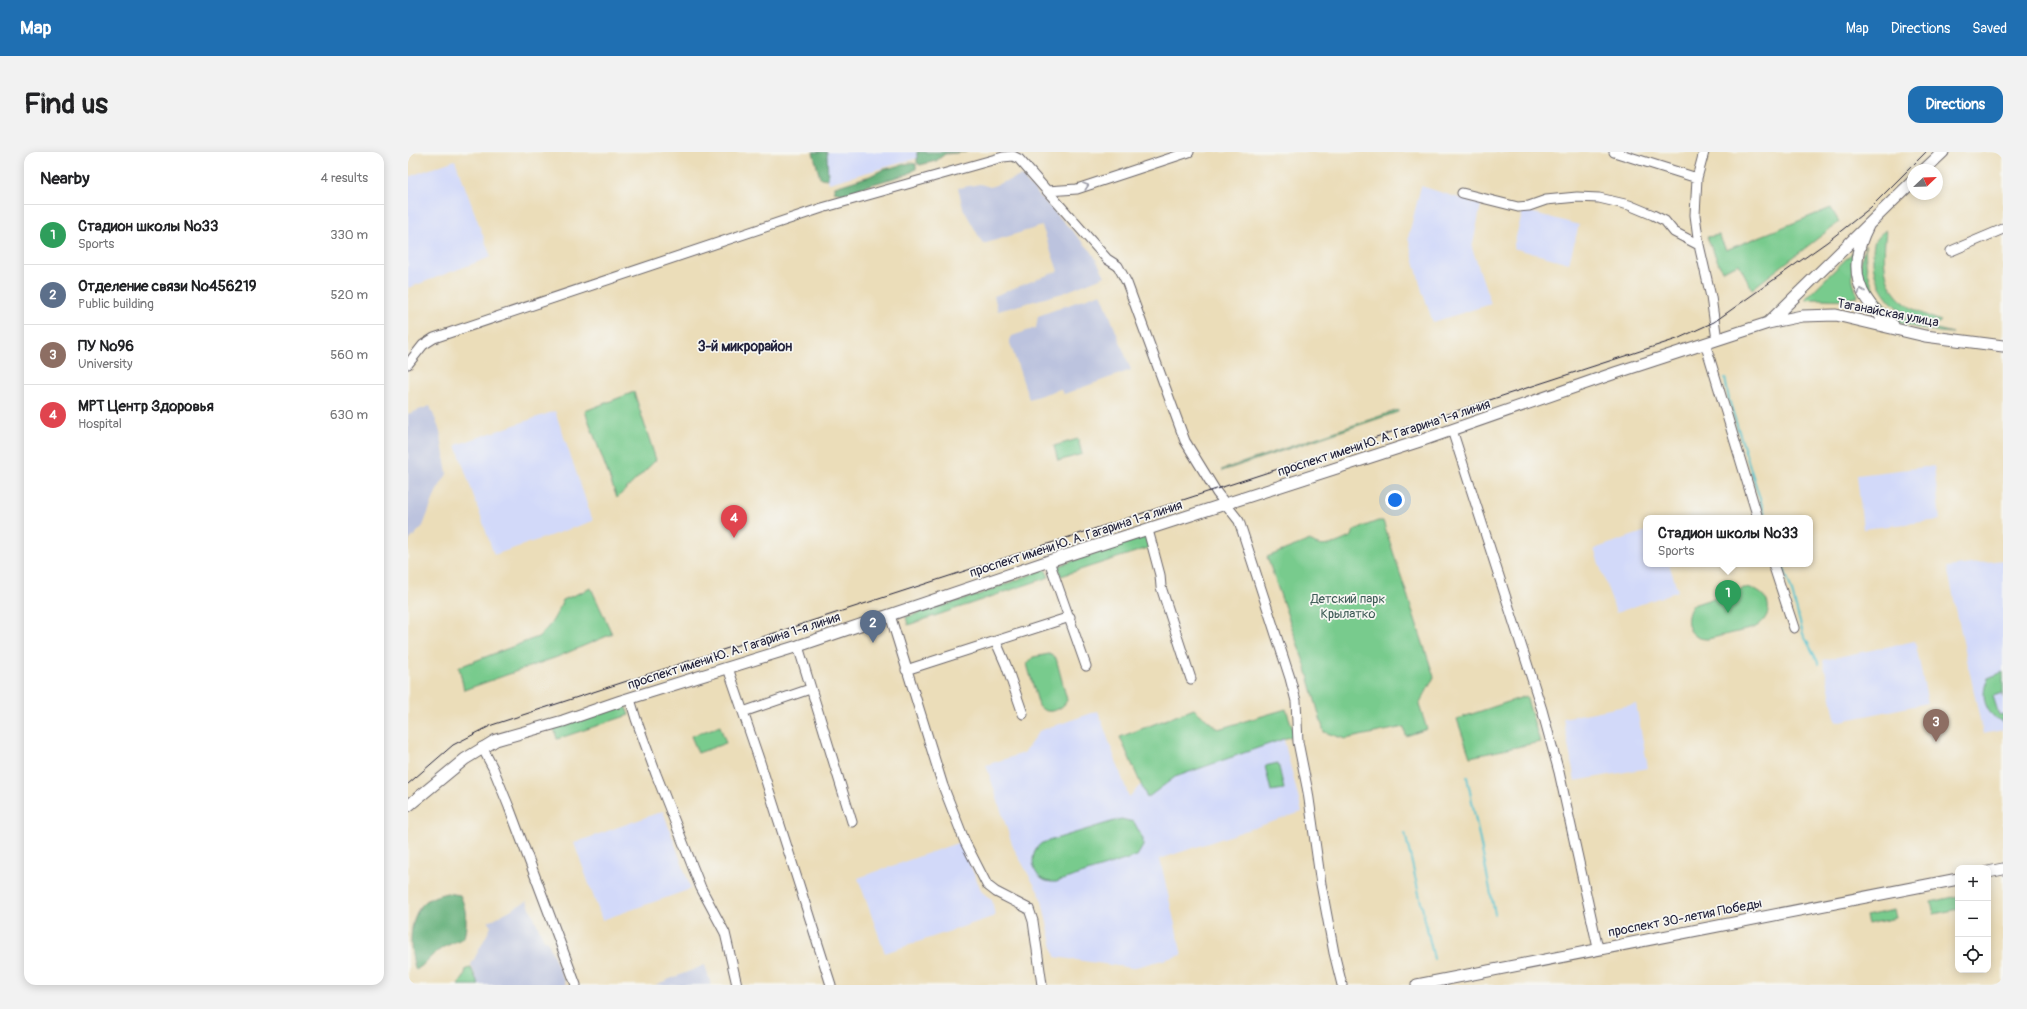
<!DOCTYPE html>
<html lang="en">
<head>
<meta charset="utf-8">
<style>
	body { margin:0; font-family:Pangolin,sans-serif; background:#f2f2f2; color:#202124 }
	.controls { position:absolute; right:12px; bottom:12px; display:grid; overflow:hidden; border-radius:8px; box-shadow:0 2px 10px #0003 }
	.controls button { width:36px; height:36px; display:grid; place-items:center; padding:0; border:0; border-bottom:1px solid #e0e0e0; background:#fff; color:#202124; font:20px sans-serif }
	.compass { position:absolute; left:1499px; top:12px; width:36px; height:36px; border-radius:50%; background:#fff; box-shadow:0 2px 10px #0003; rotate:67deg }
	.you { position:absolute; left:987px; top:348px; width:14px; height:14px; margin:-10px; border:3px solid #fff; border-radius:50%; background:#1a73e8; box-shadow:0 0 0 6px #1a73e833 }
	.badge { display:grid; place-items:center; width:26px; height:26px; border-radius:50%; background:#1f6fb2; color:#fff; font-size:13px; font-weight:700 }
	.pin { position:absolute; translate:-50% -33px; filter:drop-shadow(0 1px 2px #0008) }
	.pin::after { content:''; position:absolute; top:21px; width:14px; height:12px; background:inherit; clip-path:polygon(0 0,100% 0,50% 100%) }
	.popup { position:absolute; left:1235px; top:363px; width:170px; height:52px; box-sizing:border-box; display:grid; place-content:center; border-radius:8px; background:#fff; filter:drop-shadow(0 1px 3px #0005); font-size:13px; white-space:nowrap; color:#757577 }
	.popup b { font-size:15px; color:#202124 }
	.popup::after { content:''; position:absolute; left:50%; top:100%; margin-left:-8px; border:8px solid transparent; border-top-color:#fff }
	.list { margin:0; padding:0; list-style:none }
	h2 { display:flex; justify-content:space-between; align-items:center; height:52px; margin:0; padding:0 16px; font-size:17px }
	h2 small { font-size:13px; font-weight:400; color:#757577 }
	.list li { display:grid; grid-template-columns:26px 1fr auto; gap:12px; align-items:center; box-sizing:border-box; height:60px; padding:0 16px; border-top:1px solid #e0e0e0 }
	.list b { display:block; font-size:15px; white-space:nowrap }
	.list p { margin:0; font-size:13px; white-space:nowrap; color:#757577 }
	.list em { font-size:13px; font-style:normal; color:#757577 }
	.icon { flex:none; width:22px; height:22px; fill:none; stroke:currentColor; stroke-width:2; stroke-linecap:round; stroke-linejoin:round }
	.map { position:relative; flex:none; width:1595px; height:833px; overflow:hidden; border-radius:12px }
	header { display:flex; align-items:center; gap:24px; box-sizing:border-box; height:56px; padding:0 20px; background:#1f6fb2; color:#fff }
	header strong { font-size:19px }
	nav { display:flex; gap:22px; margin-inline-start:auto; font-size:14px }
	.intro { display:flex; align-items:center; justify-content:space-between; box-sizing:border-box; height:96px; padding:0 24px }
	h1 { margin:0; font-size:28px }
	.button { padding:10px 18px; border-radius:12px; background:#1f6fb2; color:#fff; font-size:14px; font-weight:700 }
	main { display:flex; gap:24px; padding:0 24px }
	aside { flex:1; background:#fff; border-radius:12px; box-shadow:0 2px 10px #0003 }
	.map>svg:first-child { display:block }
	.built { fill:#d2d9f9 }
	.industrial { fill:#bcc3de }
	.green { fill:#78cb8d; stroke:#4d7664 }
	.forest { fill:#62af78; stroke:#42685a }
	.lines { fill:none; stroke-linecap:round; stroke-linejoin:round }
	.stream { stroke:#57c3cf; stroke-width:2 }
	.minor-casing { stroke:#686367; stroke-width:11 }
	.major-casing { stroke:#686367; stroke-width:13 }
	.minor { stroke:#fff; stroke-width:9 }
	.major { stroke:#fff; stroke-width:11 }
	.tram { stroke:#22223b; stroke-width:1 }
	.oneway { stroke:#9c9ca7 }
	.labels { text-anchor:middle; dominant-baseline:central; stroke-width:3.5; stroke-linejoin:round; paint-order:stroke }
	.street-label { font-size:13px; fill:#22223b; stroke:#f6f6f2 }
	.park-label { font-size:13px; fill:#405d58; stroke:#f6f6f2 }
	.neighbourhood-label { font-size:14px; font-weight:bold; fill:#22223b; stroke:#f6f6f2 }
</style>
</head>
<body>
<header>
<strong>Map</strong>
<nav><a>Map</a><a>Directions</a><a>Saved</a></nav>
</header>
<div class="intro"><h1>Find us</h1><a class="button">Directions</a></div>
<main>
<aside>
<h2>Nearby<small>4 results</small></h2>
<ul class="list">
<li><span class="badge" style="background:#2e9e5b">1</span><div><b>Стадион школы №33</b><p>Sports</p></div><em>330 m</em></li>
<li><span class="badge" style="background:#5c6f8a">2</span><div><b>Отделение связи №456219</b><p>Public building</p></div><em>520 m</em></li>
<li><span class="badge" style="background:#8d6e63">3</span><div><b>ПУ №96</b><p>University</p></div><em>560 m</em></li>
<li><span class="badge" style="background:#e0444e">4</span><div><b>МРТ Центр Здоровья</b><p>Hospital</p></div><em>630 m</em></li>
</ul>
</aside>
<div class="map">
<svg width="1595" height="833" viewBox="0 0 1595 833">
	<rect width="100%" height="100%" fill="#f6f6f2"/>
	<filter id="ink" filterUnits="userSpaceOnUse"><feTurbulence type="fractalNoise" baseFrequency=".025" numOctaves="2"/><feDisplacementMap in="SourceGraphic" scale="8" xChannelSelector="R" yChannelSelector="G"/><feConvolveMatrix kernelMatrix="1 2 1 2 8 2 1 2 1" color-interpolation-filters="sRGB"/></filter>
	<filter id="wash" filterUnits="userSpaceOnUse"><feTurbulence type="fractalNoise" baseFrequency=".012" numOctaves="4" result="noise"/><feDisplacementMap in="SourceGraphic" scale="16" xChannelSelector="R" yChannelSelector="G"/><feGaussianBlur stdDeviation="0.9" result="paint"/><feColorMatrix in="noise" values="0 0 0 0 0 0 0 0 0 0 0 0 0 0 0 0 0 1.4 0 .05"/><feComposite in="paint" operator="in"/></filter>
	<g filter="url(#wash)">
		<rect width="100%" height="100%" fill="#ebddb9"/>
		<!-- built -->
		<path class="built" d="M412,0H520L521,3L421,31Z
			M47,8L83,105L0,136V25Z
			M1013,34L1073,53L1064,96L1083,152L1025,170L1014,139L1000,86Z
			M1115,58L1171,73L1161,111L1105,96Z
			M147,259L185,369L86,403L48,293Z
			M1526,314L1532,368L1455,377L1449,323Z
			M1238,379V412H1261L1270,439L1208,461L1186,397Z
			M1595,408V578L1575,582L1539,415Z
			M1507,489L1520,551L1428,570L1415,508Z
			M1228,552L1240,616L1167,629L1155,566Z
			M690,559L721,645L752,613L873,576L894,660L752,707L774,803L724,816L647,805L633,745L605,695L578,613L616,601L631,579Z
			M255,659L283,737L194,768L166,691Z
			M552,690L574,740L584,748L587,764L477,801L450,726Z"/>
		<!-- industrial -->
		<path class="industrial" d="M613,24L684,100L697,124L655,141L590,159L586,144L650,119L634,74L575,92L555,56L550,36L572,32L582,35Z
			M693,141L723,218L656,242L652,237L621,247L601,188L604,184L628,176L630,164Z
			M22,254L32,279L39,322L28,340L15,374L0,390V262Z
			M119,749L136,788H139L158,833H71L63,813L83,775L80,770Z
			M297,813L303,833H247Z"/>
		<!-- green -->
		<path class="green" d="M1423,56L1431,70L1344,137L1331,112L1314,119L1299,85L1311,83L1318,98Z
			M1478,78C1472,131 1481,151 1533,169L1531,171C1496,173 1463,138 1465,104C1465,98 1465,90 1469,86C1471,83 1475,80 1478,78Z
			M1457,93C1458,102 1457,111 1460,120C1470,164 1508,172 1545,181C1505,179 1460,167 1453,120C1451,112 1456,101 1457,93Z
			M1446,99C1443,116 1443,129 1450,144C1434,151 1416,145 1398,148L1397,147Z
			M226,240L248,308L209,346L177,259Z
			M990,258V260L814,319L813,318Z
			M670,287L674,302L650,309L646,294Z
			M970,369H975L1026,525L1011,553L1019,577L998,584L996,575L937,587L916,580L897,513L859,405L902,388C913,400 931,390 944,384L946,378Z
			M739,384L743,395L653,424L650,414Z
			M637,417L641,425L500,473L498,465L567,444Z
			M183,436L204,482L149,505L56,538L51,515L130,485C143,474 148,464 155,448Z
			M1336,436C1362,437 1370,463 1346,476L1300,487C1280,488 1274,467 1285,453Z
			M641,502L648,506L659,548C655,558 638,564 631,554L619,512L625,505Z
			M1595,520V546L1594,541L1585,544L1591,563L1595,562V570C1576,562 1572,543 1580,526Z
			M1118,544L1132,590L1062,605L1049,567Z
			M217,552L221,563L149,587L146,576Z
			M786,557L810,577L878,557L887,583L767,625L739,646L712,585Z
			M312,574L318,591L290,601L283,584Z
			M870,611L876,637L863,639L857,614Z
			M713,667L726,670L735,687V694L729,704L648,730C645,730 641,730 638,729C622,723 621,699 634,691Z
			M1550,744V757L1526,762L1523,750Z
			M1486,758L1488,766L1460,772L1458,764Z
			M63,816L71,833H50L56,825L58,817Z"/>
		<!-- forest -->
		<path class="forest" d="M405,0H419L420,27L412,26Z
			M509,0H558L537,2L528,9L512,13L509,11Z
			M502,11L508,12V17L500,22L458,34L439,41L434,42L426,40L427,35L462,24L474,18Z
			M39,741L52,743C58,755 60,772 56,785C48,791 39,792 30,799C22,804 17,813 8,818C1,801 0,768 14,753C20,746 30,743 39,741Z"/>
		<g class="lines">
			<!-- stream -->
			<path class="stream" d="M1317,226L1321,248L1358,366
				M1374,412L1383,436L1395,482L1411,512
				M1059,625L1087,762
				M997,681L1026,807"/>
		</g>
	</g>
	<g filter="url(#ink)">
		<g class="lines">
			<!-- minor casing -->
			<g class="minor-casing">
				<path id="minor" d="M1206,0L1289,26
					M1296,0L1289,26L1287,63L1291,93L1303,145L1309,188
					M639,39L669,37L781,0
					M1054,41L1110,55L1121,54L1138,48L1169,45L1191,46L1221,53L1245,63L1257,69L1266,80L1291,93
					M1543,99L1595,77
					M1297,191L1350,366
					M0,212L15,193L26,186L414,56L595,5L605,4L611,7L699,107L710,114L719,131L777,289L809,341L831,369L882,526L888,549L890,590L900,640L913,732L926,801L934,833
					M1044,278L1134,558L1151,620L1190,796
					M740,378L752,423L753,435L783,527
					M641,409L678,514
					M1365,412L1386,476
					M482,463L535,634L557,690L579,733L588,740L621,757L625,769L634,833
					M588,490L598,513L615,562
					M390,494L444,670
					M320,516L351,607L423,833
					M498,518L662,465
					M222,547L228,567L248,622L293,736L317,781L329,833
					M335,560L402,537
					M74,595L85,616L101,655L168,833"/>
			</g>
			<!-- major casing -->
			<g class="major-casing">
				<path id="major" d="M1516,18L1535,0
					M1460,74C1439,114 1448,148 1485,173
					M1360,171L1505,29
					M0,654L57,607L88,588L155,569L213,549L390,494L641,409L1012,289L1207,221L1360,171L1394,164L1428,163L1517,184L1595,194
					M1580,720L1595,717
					M1009,833L1550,727"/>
			</g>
			<!-- minor -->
			<use href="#minor" class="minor"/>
			<!-- major -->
			<use href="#major" class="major"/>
			<!-- tram -->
			<path class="tram" d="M0,632L45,593L84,573L1269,187L1306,170L1419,90L1462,56L1518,0"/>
		</g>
		<!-- one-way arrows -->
		<defs><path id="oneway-chevron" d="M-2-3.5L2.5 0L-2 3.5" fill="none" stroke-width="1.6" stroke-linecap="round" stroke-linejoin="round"/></defs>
		<g class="oneway">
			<use href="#oneway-chevron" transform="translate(678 34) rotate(-18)"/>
			<use href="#oneway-chevron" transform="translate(1453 139) rotate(-112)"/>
		</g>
	</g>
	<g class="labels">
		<!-- street labels -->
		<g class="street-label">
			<text transform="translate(1480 161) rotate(11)">Таганайская улица</text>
			<text transform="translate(976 286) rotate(-18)">проспект имени Ю. А. Гагарина 1-я линия</text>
			<text transform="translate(668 387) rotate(-18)">проспект имени Ю. А. Гагарина 1-я линия</text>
			<text transform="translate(326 499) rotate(-18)">проспект имени Ю. А. Гагарина 1-я линия</text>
			<text transform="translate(1277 766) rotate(-11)">проспект 30-летия Победы</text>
		</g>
		<!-- park labels -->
		<g class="park-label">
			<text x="940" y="447">Детский парк<tspan x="940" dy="15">Крылатко</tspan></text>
		</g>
		<!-- neighbourhood labels -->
		<g class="neighbourhood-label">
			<text x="337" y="194">3-й микрорайон</text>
		</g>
	</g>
</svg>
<div class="controls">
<button>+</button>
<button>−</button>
<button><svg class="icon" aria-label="locate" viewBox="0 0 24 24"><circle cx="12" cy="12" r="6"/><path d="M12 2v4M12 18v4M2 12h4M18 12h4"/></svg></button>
</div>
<svg class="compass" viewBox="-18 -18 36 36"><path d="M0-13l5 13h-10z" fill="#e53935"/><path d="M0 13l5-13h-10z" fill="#757577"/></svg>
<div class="you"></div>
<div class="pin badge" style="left:1320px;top:461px;background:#2e9e5b">1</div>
<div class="popup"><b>Стадион школы №33</b>Sports</div>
<div class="pin badge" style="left:465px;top:491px;background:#5c6f8a">2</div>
<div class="pin badge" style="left:1528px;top:590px;background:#8d6e63">3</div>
<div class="pin badge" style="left:326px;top:386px;background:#e0444e">4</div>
</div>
</main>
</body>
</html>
